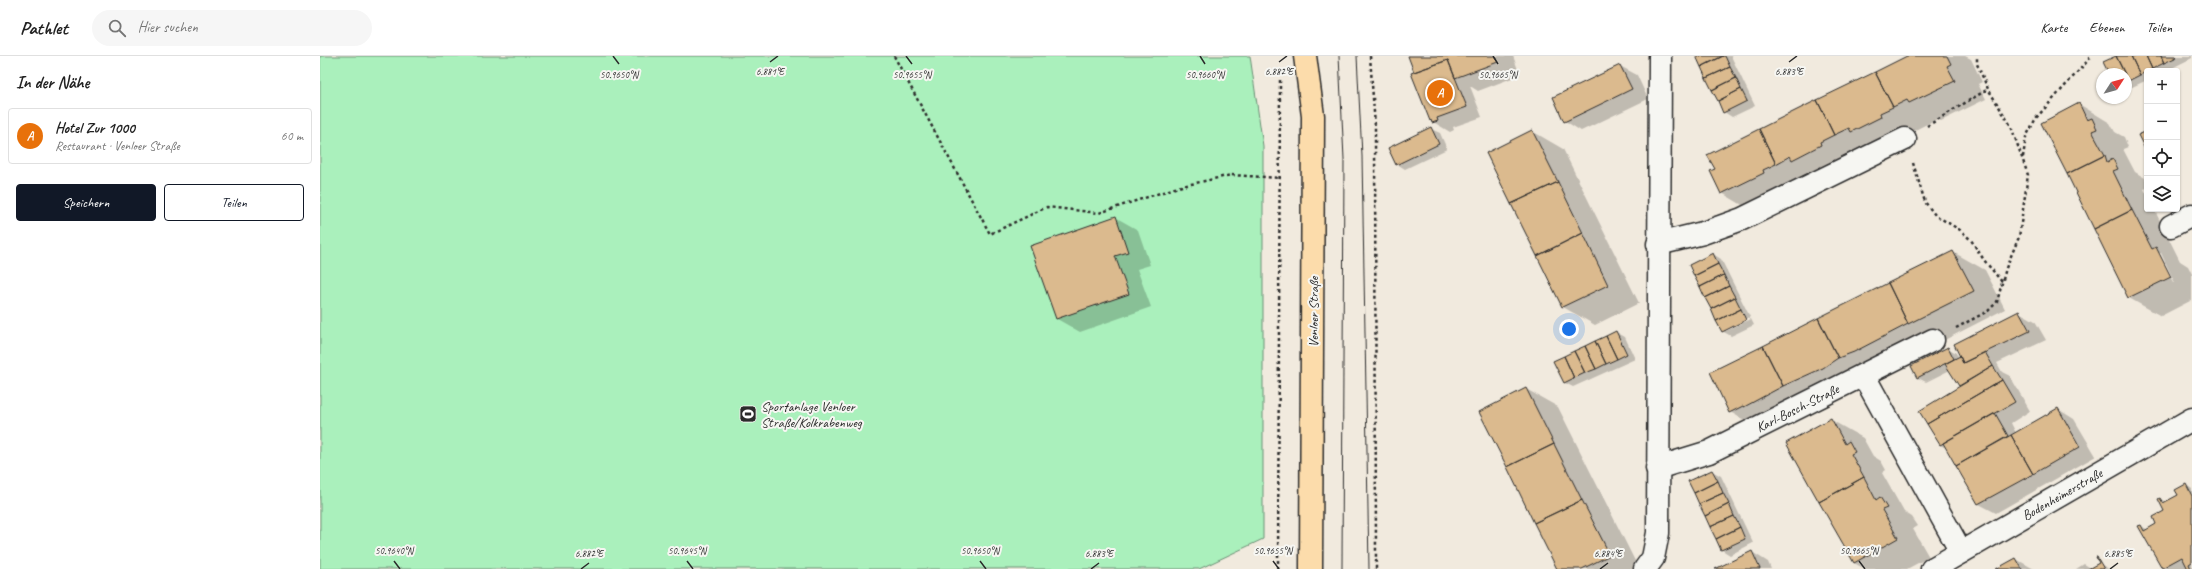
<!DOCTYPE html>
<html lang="de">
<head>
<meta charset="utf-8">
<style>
	body { margin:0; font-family:Caveat,sans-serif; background:#f6f6f6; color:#222 }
	.controls { position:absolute; right:12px; top:12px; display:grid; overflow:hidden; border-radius:4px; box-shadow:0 1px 3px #0004 }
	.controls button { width:36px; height:36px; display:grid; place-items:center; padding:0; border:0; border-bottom:1px solid #e0e0e0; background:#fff; color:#222; font:20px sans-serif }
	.compass { position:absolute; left:1776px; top:12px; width:36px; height:36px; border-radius:50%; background:#fff; box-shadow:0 1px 3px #0004; rotate:54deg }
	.you { position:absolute; left:1249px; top:273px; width:14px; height:14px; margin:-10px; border:3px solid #fff; border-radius:50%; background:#1a73e8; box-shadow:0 0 0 6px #1a73e833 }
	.badge { display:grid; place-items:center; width:26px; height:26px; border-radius:50%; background:#111827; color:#fff; font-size:13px; font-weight:700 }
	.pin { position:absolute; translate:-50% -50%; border:2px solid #fff; box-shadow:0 1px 4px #0006 }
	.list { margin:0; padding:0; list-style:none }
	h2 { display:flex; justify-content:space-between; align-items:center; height:52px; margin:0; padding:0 16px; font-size:17px }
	h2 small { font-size:13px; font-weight:400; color:#767676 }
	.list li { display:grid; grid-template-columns:26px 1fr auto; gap:12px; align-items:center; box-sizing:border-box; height:56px; margin:0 8px 8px; padding:0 8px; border:1px solid #e0e0e0; border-radius:4px }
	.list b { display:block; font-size:15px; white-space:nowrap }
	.list p { margin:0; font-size:13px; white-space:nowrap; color:#767676 }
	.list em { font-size:13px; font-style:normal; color:#767676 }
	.actions { display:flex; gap:8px; padding:12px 16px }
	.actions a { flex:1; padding:9px 0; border:1px solid #111827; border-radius:4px; text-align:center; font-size:14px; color:#111827 }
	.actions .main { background:#111827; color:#fff }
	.icon { flex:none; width:22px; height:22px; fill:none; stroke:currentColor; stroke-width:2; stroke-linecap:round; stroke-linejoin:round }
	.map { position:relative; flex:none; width:1872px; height:513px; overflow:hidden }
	header { display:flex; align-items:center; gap:24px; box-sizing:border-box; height:56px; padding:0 20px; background:#fff; border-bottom:1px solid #e0e0e0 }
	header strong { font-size:19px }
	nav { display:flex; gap:22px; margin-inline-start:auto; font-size:14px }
	.search { width:280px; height:36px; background:#f6f6f6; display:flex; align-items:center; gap:10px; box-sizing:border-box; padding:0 14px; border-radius:22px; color:#767676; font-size:15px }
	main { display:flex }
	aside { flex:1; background:#fff }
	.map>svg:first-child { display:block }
	.green { fill:#aaf0bc; stroke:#6a8e74 }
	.shadow { fill:#0003; fill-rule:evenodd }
	.building { fill:#dbba8e; stroke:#2b2b2b }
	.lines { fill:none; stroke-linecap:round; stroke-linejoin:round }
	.minor-casing { stroke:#2b2b2b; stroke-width:25 }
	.major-casing { stroke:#2b2b2b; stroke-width:25 }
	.path { stroke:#2b2b2b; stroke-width:2.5; stroke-dasharray:3 3; stroke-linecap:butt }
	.minor { stroke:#f6f6f2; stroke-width:22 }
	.major { stroke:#fcdcab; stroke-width:22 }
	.tram { stroke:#2b2b2b; stroke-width:1 }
	.ticks { fill:none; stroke:#2b2b2b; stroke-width:1.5 }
	.labels { text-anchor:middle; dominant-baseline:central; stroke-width:4; stroke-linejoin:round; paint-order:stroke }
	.street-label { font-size:14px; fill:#2b2b2b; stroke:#f6f6f2 }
	.poi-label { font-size:14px; fill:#2b2b2b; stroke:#f6f6f2; text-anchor:start }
	.ticks-label { font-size:10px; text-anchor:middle; fill:#2b2b2b; stroke:#f6f6f2; stroke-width:4; stroke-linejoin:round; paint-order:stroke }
</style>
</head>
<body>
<header>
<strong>Pathlet</strong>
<div class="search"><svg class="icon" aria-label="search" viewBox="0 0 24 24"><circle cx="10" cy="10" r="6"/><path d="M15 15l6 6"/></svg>Hier suchen</div>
<nav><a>Karte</a><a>Ebenen</a><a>Teilen</a></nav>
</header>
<main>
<aside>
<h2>In der Nähe<small></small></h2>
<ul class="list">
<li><span class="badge" style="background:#e8710a">A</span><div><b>Hotel Zur 1000</b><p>Restaurant · Venloer Straße</p></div><em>60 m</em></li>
</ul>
<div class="actions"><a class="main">Speichern</a><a>Teilen</a></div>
</aside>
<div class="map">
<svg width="1872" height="513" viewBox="0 0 1872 513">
	<rect width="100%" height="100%" fill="#f1eade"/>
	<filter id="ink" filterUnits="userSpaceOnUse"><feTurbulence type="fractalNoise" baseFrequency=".025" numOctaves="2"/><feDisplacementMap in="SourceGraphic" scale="8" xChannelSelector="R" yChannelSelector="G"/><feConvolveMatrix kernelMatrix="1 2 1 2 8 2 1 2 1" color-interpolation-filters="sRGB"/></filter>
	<g filter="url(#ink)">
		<!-- green -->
		<path class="green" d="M0,0H930L943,90V483L879,513H0Z"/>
		<!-- shadow -->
		<path class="shadow" d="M1089,0H1193L1200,19L1158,35L1150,30L1162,61L1133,71L1134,74L1130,76L1110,64L1097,16Z
			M1377,0H1411L1435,50L1412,61L1404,56Z
			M1589,0H1645L1651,3L1662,26L1658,28L1666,43L1621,65L1617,63L1605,69L1434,156L1402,137Z
			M1797,0H1872V2L1846,15H1827V24L1806,34V18H1790Z
			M1300,10L1317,19L1328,43L1261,75L1245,65Z
			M1759,48L1790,67L1795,76L1804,81L1808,91L1803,93L1815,116L1825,122L1827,127V132L1824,133L1827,139V153H1834L1860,205L1868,210L1872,218V244L1841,260L1809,242L1723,67ZM1838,197H1841L1854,225L1853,226Z
			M1111,73L1120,77L1127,93L1085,113L1077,108Z
			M1212,75L1243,93L1319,247L1275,269L1243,251L1167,97Z
			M795,161L818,174L830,209L817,213L831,251L760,276L737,263L711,190Z
			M1633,196L1665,214L1685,253L1566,314L1442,374L1410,356L1391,317Z
			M1393,198L1401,203L1430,261L1406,273V275L1431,263L1434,269L1411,280L1402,275Z
			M1699,256L1715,265L1726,284L1677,307L1682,316L1690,320L1710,355L1691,367L1696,377L1738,353L1754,363L1776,400L1676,457L1659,448L1628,393L1620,389L1641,330L1630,314L1606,326L1598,322L1593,310L1628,292L1636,297L1639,302Z
			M1296,276L1305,281L1315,303L1253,331L1245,327Z
			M1206,333L1238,351L1319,513H1239Z
			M1511,364L1543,382L1553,400L1561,405L1566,414L1562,417L1584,456L1592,461L1598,470L1593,473L1609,501L1587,513H1545L1534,507Z
			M1392,415L1401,420L1433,487L1410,499L1402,494L1370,426Z
			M1866,429L1872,433V513H1846L1843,511L1821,470L1828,474L1838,469L1846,455L1840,443L1846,446L1859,440Z
			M1432,496L1448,506L1451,513H1397Z
			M1696,503L1714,513H1678Z
			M1764,508L1771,512L1780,508L1789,513H1756Z"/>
		<!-- building -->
		<path class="building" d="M1088,0H1176L1178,6L1135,22L1128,4L1094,16Z
			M1376,0H1403L1381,11Z
			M1403,0H1405L1410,11L1386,22L1381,11Z
			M1587,0H1627L1631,8L1627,10L1635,25L1589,47L1587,44L1573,51L1555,16Z
			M1796,0L1805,18H1789L1783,6Z
			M1796,0H1811L1820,19L1808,25Z
			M1811,0H1826L1832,13L1820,19Z
			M1826,0H1841L1844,7L1832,13Z
			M1841,0H1856L1857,1L1844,7Z
			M1128,4L1147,51L1117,62L1118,65L1112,67L1111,64L1110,65L1091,17Z
			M1300,9L1312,33L1244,66L1233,41Z
			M1410,11L1416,22L1392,34L1386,22Z
			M1555,16L1573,51L1560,57L1561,61L1531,76L1529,72L1514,79L1497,44Z
			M1416,22L1421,33L1398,45L1392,34Z
			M1421,33L1427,45L1403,57L1398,45Z
			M1497,44L1514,79L1500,86L1501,89L1472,104L1470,100L1456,108L1439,73Z
			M1759,47L1767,64L1772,62L1777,73L1772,75L1785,99L1747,118L1721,67Z
			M1111,71L1119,88L1076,109L1068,92Z
			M1439,73L1456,108L1443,114L1444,117L1401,138L1390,115L1395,113L1387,99Z
			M1212,74L1238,126L1191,148L1166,97Z
			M1827,75V97L1818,79Z
			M1785,99L1787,106L1793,103L1798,113L1793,115L1812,154L1774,173L1747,118Z
			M1238,126L1263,177L1217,200L1191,148Z
			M1812,154L1832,193L1836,191L1851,221L1808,242L1774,173Z
			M796,160L808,196L795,200L809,238L736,263L710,190Z
			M1263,177L1288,229L1242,251L1217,200Z
			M1633,195L1654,235L1588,268L1568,227Z
			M1393,197L1398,208L1374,220L1369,209Z
			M1398,208L1404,219L1380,231L1374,220Z
			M1404,219L1409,230L1385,242L1380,231Z
			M1568,227L1588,268L1534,296L1518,302L1498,262Z
			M1409,230L1415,241L1391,253L1385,242Z
			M1415,241L1421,253L1396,265L1391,253Z
			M1421,253L1426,264L1402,276L1396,265Z
			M1699,255L1710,275L1643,307L1634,288Z
			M1498,262L1518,302L1503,312L1463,330L1443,290Z
			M1296,275L1307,298L1297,303L1286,280Z
			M1286,280L1297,303L1286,308L1275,285Z
			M1275,285L1286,308L1276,313L1265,290Z
			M1265,290L1276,313L1265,317L1254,295Z
			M1443,290L1463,330L1424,351L1423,350L1409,357L1390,316Z
			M1628,291L1634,303L1597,322L1591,310Z
			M1254,295L1265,317L1254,322L1244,300Z
			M1665,296L1673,310L1639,330L1625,308L1640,300L1643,307Z
			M1244,300L1254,322L1244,327L1233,305Z
			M1673,310L1682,324L1607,368L1599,355Z
			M1682,324L1695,346L1620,389L1607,368Z
			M1206,332L1234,388L1187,411L1159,356Z
			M1738,352L1760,391L1713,418L1691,379Z
			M1675,357L1688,380L1636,410L1623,387Z
			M1511,362L1525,388L1529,385L1535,396L1531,398L1544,421L1499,446L1466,387Z
			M1691,379L1713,418L1658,448L1636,410Z
			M1234,388L1262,444L1214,467L1187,411Z
			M1392,414L1398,425L1374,437L1368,425Z
			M1544,421L1556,444L1560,441L1567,452L1562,454L1578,482L1534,507L1499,446Z
			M1398,425L1403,437L1379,448L1374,437Z
			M1866,428L1872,440V506L1869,508L1871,513H1868L1862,501L1842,512L1818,470L1821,469L1824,475L1836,468L1833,461L1844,455L1838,443L1840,442L1843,447L1858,439L1855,434Z
			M1403,437L1409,448L1385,460L1379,448Z
			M1262,444L1290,499L1262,513H1237L1214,467Z
			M1409,448L1414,460L1390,471L1385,460Z
			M1414,460L1420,471L1396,483L1390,471Z
			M1420,471L1425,483L1401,494L1396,483Z
			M1432,495L1440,513H1395Z
			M1776,501H1777L1784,513H1768L1779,507Z
			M1696,502L1702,513H1676Z"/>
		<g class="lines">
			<!-- minor casing -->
			<g class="minor-casing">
				<g id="minor">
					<path d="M1851,170L1872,159"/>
					<path d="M1338,188L1383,177L1422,163L1585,83"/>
					<path d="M1544,320L1641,496"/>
					<path id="s1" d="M1337,412L1389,396L1613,284"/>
					<path d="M1325,513L1333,502L1338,477L1340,0"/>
					<path id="s2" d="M1612,513L1872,363"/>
				</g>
			</g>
			<!-- major casing -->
			<g class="major-casing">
				<path id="major" d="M985,0L993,60L991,513"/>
			</g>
			<!-- path -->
			<path class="path" d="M574,0L670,178L727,151L779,157L858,131L911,119L961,122
				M1050,0L1055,70L1056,513
				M1607,70L1668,33
				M1703,101L1706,81L1716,62L1772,0
				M1593,107L1605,146L1615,159L1640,174L1651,184L1664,204L1682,226
				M1636,272L1668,255L1677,246L1686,212L1699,181L1708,119L1691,70L1668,33L1657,8V0
				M958,513L960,24"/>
			<!-- minor -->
			<use href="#minor" class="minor"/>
			<!-- major -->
			<use href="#major" class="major"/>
			<!-- tram -->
			<path class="tram" d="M1019,0L1024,103L1022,513
				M1037,0L1042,100L1049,513"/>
		</g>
	</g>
	<!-- ticks -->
	<path class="ticks" d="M293,0L299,8M586,0L592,8M880,0L885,8M1173,0L1178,8M450,6L458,0M959,6L967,0M1469,6L1477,0M74,505L80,513M367,505L373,513M660,505L666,513M953,505L959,513M1539,505L1545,513M261,513L269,507M771,513L779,507M1280,513L1288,507M1790,513L1798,507"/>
	<!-- icons -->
	<defs>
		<g id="stadium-square" transform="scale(0.9)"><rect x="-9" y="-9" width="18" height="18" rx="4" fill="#2b2b2b" stroke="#f6f6f2"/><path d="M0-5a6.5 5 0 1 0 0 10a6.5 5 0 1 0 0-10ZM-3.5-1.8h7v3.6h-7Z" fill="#fff"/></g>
	</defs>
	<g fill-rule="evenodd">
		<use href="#stadium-square" x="428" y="358"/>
	</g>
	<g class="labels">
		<!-- street labels -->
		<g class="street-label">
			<text transform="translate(993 256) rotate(-90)">Venloer Straße</text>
			<text stroke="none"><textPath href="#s1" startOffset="153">Karl-Bosch-Straße</textPath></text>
			<text stroke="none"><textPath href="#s2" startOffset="150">Bodenheimerstraße</textPath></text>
		</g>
		<!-- poi labels -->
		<g class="poi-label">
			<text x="441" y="350">Sportanlage Venloer<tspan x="441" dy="16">Straße/Kolkrabenweg</tspan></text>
		</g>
	</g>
	<g class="ticks-label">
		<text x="450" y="19">6.881°E</text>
		<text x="959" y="19">6.882°E</text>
		<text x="1469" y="19">6.883°E</text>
		<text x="299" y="22">50.9650°N</text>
		<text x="592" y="22">50.9655°N</text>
		<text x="885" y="22">50.9660°N</text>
		<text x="1178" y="22">50.9665°N</text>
		<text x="74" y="498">50.9640°N</text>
		<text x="367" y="498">50.9645°N</text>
		<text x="660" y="498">50.9650°N</text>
		<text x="953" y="498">50.9655°N</text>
		<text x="1539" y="498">50.9665°N</text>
		<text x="269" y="501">6.882°E</text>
		<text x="779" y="501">6.883°E</text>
		<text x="1288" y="501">6.884°E</text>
		<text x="1798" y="501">6.885°E</text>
	</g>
</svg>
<div class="controls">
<button>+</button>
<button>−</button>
<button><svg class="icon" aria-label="locate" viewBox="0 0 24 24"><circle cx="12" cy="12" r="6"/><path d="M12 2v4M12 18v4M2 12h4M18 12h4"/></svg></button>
<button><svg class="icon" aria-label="layers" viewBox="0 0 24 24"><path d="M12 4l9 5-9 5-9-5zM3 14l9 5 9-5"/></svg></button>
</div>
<svg class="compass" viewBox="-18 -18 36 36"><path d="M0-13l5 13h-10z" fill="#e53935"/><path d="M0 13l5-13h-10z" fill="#767676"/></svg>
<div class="you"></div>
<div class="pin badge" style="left:1120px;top:37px;background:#e8710a">A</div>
</div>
</main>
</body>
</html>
